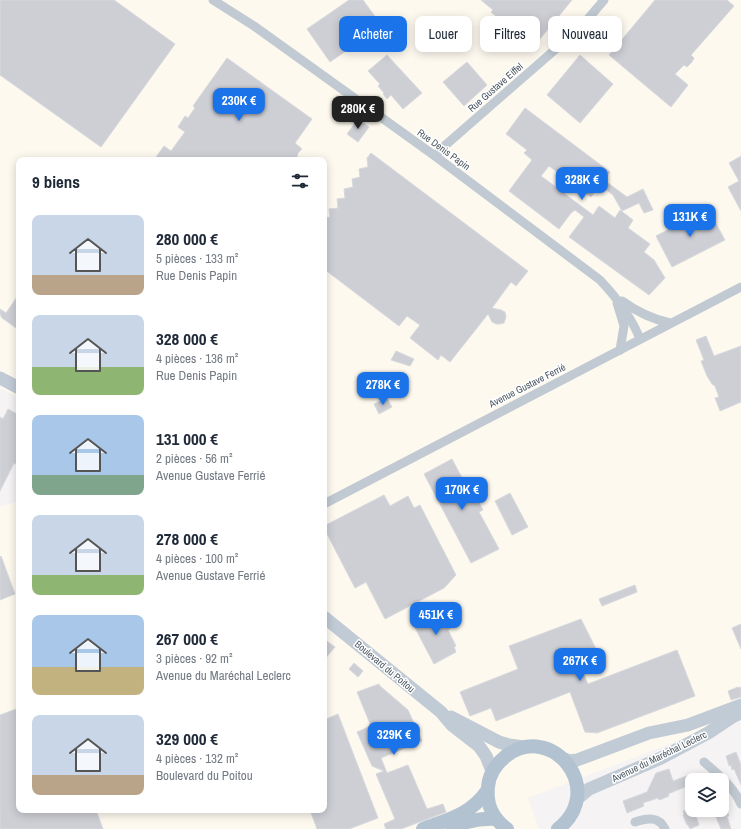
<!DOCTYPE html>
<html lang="fr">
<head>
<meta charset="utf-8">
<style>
  body { margin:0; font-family:"Archivo Narrow",sans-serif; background:#f2f2f3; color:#1f2937; height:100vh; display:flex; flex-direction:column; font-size:15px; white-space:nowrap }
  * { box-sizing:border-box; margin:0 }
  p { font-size:13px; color:#747a83 }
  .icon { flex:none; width:22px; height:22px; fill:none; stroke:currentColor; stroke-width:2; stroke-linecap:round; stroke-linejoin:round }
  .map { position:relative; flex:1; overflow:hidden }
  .panel { position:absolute; left:16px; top:157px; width:311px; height:656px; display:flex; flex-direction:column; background:#fff; border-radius:8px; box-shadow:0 2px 10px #0003 }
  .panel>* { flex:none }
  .banner { position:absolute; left:339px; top:16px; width:342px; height:36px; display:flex; gap:8px }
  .buttons { position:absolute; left:685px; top:773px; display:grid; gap:8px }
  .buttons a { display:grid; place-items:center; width:44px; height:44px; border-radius:8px; background:#fff; box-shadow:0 2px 10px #0003; font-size:20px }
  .price { position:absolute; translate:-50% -34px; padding:0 9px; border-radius:8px; background:#1a73e8; color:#fff; font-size:13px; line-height:26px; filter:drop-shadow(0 1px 2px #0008) }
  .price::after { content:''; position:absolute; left:50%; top:24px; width:12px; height:9px; margin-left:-6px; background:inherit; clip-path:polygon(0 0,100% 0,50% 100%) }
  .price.on { background:#222; color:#fff }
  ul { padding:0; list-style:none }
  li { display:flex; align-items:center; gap:12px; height:100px; padding:0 16px }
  li span { display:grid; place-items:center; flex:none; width:112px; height:80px; border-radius:8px; color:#555 }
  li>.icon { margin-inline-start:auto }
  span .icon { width:48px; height:48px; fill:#fffc; stroke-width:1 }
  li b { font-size:17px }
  h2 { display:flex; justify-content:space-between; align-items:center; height:48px; padding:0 16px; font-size:17px }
  .pill { padding:0 14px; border-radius:8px; background:#fff; box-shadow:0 2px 10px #0003; font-size:14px; line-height:36px }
  .pill.on { background:#1a73e8; color:#fff }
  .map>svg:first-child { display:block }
  .commercial { fill:#fdf9ef }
  .building { fill:#cdcfd5; stroke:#d7d9de }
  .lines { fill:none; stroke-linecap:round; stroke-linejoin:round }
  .street { stroke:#c1cad2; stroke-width:9 }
  .secondary { stroke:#c1cbd6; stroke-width:13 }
  .primary { stroke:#b3c2d1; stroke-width:14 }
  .labels { text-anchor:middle; stroke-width:3; stroke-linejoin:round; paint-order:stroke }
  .street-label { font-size:10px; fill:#4a5661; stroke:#fff }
</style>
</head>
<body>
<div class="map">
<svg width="741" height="829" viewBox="0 0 741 829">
  <rect width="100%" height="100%" fill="#f5f3f3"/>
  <polygon class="commercial" points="0,0 741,0 741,717 528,798 539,829 0,829 0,507 19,501 19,810 324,810 324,160 19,160 19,398 0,388"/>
  <g class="building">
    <polygon points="0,0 114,0 175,44 101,147 0,75"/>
    <polygon points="349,0 363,0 382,26 330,62 307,29"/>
    <polygon points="481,0 572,0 535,45 501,16 499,19 491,12 493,10"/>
    <polygon points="655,0 727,0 734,6 691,55 694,58 692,62 687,67 684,65 675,74 688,85 671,107 609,55"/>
    <polygon points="387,55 422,93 403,109 391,95 387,99 383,94 384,93 378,86 380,84 368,71"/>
    <polygon points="580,55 613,84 580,123 547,95"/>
    <polygon points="227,58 312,119 295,143 302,149 298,153 297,157 292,160 154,160 164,146 171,151 185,132 178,127 185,116 188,118 195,108 193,106"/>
    <polygon points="467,62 487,85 464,106 443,82"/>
    <polygon points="525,108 610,172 604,180 627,197 643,189 653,210 644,213 639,203 622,211 613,195 600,185 591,197 549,166 541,176 593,215 599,206 615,218 620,210 633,220 628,228 650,244 644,252 654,260 665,278 649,295 569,237 584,217 575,210 571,213 559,229 509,191 532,160 524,153 527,150 506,134"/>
    <polygon points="358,119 369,127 358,142 347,134"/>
    <polygon points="371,153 528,271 516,286 511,282 492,308 501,310 505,312 506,317 504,323 500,324 496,324 492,322 488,314 450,362 441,355 438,360 410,338 420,325 407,316 399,326 324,269 324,218 330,217 329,209 338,208 337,199 345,198 344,189 353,187 352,179 360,177 359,169 368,167 367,158"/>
    <polygon points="741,156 741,211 728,187 739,181 729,163"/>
    <polygon points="708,209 725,240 672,267 656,236"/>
    <polygon points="19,294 19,330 2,318 0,314 0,309 6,313"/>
    <polygon points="706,336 714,356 741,346 741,402 720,411 715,398 719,397 715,386 712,384 707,376 701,361 704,360 696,340"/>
    <polygon points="396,351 414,359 410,366 391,360"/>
    <polygon points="387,398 392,407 379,414 374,404"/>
    <polygon points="8,409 19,415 19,459 17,465 14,463 0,491 0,417 3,419"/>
    <polygon points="452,459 470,493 473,491 483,510 479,512 499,549 471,563 424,474"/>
    <polygon points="510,493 528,527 512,535 495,501"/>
    <polygon points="384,495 390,506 408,496 414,508 420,505 456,575 444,588 385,619 366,582 355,588 324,528 324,526"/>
    <polygon points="1,556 15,594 0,600 0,557"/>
    <polygon points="635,585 637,592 602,606 599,599"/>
    <polygon points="435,610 439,617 444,615 451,628 448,630 456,646 454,647 456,652 434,664 412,622"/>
    <polygon points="581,619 603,663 582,671 588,684 677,650 695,696 597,733 585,732 570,692 496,721 491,708 470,716 460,692 518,669 509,646"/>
    <polygon points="741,624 741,649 732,628"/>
    <polygon points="324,639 335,647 324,660"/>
    <polygon points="354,663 363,671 358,677 349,669"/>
    <polygon points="379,684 380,686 408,710 422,741 381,758 387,773 408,765 427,809 443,804 446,812 401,829 386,829 384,824 395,819 376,774 384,771 372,766 357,732 371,726 357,692"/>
    <polygon points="738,687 738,688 741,687 741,697 731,700 728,691"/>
    <polygon points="19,708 19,810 96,810 103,829 0,829 0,715"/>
    <polygon points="338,714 378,818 349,829 317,829 310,810 324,810 324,720"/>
    <polygon points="736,752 741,765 741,785 734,769 732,770 731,765 729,766 726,756"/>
    <polygon points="669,769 673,781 689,775 692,784 668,794 669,796 662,799 659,800 658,798 643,803 644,806 627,813 623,801 647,792 656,773"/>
    <polygon points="692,807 692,810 694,810 699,825 690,829 688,825 687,825 683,815 684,814 683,811"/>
    <polygon points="713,810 727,810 729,816 727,816 731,829 721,829"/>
  </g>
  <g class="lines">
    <g class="street">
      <path d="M213,0l41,26 181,130 165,124c17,18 31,36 40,59"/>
      <polyline points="435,156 441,149 581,27 604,0"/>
      <path d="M622,301c15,11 30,18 48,22"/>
      <polyline points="617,303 624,326 620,350"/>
      <polyline points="324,504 741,287"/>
      <path d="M704,762c14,12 30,25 37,42"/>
      <path d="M635,822c12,-4 24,-6 30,7"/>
    </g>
    <g class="secondary">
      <polyline points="0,378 19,388"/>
      <polyline points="324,617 441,712 452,725 479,746 486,756 492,771"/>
      <polyline points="451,717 499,742 509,745 524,747"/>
      <polyline points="562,758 570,761 577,760 649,733 688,725 741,705"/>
      <polyline points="577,799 589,789 661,758 708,733 732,717 741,713"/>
    </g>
    <g class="primary">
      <path d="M452,827c15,-6 28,-9 44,-8"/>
      <path d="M423,829c26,-10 47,-14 64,-38"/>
      <path d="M507,829c-14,-10 -21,-25 -19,-42 1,-13 8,-23 18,-31 45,-35 102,33 52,73"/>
    </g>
  </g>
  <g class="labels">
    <g class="street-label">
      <text transform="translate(495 87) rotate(-41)" y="4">Rue Gustave Eiffel</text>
      <text transform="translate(444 149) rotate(36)" y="4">Rue Denis Papin</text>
      <text transform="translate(527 385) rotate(-27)" y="4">Avenue Gustave Ferrié</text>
      <text transform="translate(385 666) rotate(40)" y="4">Boulevard du Poitou</text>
      <text transform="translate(659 756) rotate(-26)" y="4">Avenue du Maréchal Leclerc</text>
    </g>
  </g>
</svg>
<div class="buttons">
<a><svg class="icon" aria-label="layers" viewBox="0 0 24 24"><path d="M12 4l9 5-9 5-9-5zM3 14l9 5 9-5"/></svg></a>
</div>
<b class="price" style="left:239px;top:122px">230K €</b>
<b class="price on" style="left:358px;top:130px">280K €</b>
<b class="price" style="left:582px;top:201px">328K €</b>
<b class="price" style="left:690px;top:238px">131K €</b>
<b class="price" style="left:383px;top:406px">278K €</b>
<b class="price" style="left:462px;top:511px">170K €</b>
<b class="price" style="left:436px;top:636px">451K €</b>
<b class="price" style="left:580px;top:682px">267K €</b>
<b class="price" style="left:394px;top:756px">329K €</b>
<div class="banner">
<a class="pill on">Acheter</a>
<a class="pill">Louer</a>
<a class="pill">Filtres</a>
<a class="pill">Nouveau</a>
</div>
<section class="panel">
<h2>9 biens<svg class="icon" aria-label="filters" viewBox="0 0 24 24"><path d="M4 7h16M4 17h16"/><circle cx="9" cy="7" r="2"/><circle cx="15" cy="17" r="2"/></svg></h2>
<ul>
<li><span style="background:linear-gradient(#c9d6e8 75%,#b9a48a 0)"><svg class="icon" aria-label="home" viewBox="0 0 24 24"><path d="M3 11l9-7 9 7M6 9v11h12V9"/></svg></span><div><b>280 000 €</b><p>5 pièces · 133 m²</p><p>Rue Denis Papin</p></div></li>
<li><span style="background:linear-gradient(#c9d6e8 65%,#8fb573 0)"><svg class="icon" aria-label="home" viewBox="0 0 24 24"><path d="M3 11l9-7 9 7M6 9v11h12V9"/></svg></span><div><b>328 000 €</b><p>4 pièces · 136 m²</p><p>Rue Denis Papin</p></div></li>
<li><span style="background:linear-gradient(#a9c7e8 75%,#7fa58c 0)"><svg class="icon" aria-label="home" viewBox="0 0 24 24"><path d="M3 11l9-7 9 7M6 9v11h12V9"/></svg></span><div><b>131 000 €</b><p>2 pièces · 56 m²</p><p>Avenue Gustave Ferrié</p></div></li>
<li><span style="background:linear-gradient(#c9d6e8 75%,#8fb573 0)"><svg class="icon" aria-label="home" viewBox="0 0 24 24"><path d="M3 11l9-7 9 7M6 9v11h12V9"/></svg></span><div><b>278 000 €</b><p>4 pièces · 100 m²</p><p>Avenue Gustave Ferrié</p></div></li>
<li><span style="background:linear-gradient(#a9c7e8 65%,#c2b280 0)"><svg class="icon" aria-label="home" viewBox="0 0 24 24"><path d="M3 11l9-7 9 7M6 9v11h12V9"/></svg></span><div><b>267 000 €</b><p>3 pièces · 92 m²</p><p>Avenue du Maréchal Leclerc</p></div></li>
<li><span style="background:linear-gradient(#c9d6e8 75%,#b9a48a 0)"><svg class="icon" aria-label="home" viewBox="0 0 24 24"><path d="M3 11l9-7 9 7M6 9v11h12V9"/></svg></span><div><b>329 000 €</b><p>4 pièces · 132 m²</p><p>Boulevard du Poitou</p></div></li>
</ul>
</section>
</div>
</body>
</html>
